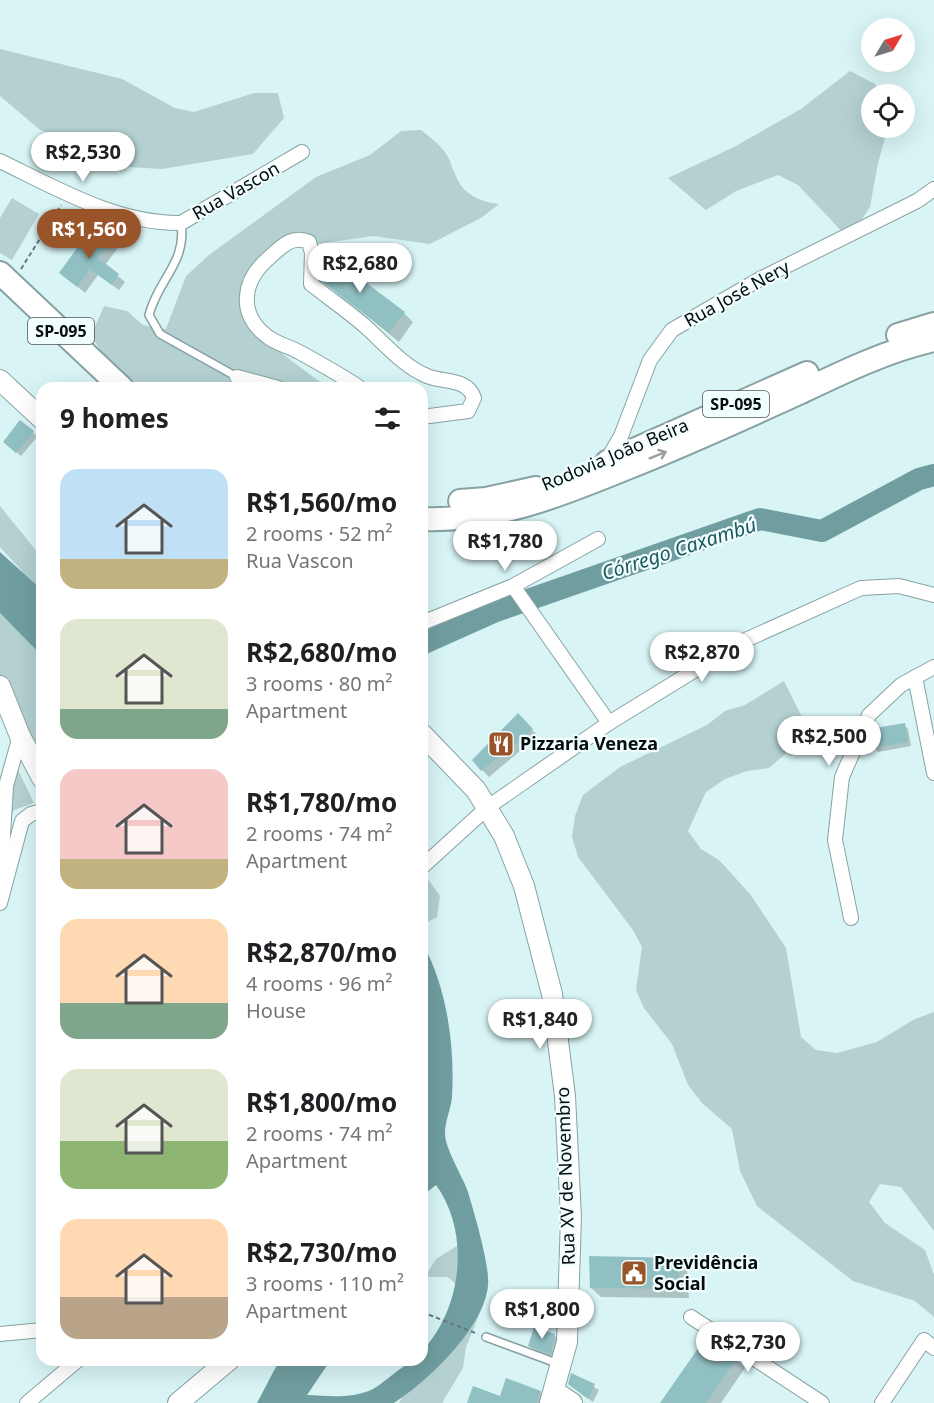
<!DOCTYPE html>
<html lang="en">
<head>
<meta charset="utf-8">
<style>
  body { margin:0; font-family:"Noto Sans",sans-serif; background:#f6f6f6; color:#202124; height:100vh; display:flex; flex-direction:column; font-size:22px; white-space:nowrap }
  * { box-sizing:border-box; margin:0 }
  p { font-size:20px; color:#757577 }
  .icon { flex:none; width:33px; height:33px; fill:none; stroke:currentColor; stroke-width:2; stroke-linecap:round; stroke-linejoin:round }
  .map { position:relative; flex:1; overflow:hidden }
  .side { position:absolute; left:36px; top:382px; width:392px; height:984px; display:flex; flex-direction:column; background:#fff; border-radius:18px; box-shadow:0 6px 24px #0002 }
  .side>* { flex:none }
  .needle { width:39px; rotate:52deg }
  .tools { position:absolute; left:861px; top:18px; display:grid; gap:12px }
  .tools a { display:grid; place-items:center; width:54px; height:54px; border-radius:50%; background:#fff; box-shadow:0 6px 24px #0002; font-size:30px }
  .price { position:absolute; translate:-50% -51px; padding:0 14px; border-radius:21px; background:#fff; color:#222; font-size:20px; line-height:39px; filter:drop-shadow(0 2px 3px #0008) }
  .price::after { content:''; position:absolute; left:50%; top:36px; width:18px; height:14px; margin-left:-9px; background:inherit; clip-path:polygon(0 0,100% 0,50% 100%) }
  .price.active { background:#995429; color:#fff }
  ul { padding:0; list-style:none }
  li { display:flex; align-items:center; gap:18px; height:150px; padding:0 24px }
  li span { display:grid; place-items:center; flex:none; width:168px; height:120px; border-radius:18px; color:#555 }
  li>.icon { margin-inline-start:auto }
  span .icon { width:72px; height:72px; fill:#fffc; stroke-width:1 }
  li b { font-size:26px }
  h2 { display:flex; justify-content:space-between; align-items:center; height:72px; padding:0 24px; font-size:26px }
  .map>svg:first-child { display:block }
  .green { fill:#b4d0d1 }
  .water { fill:#709ea0 }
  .shadow { fill:#0003 }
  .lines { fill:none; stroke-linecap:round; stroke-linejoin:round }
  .river { stroke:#709ea0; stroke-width:22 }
  .building { fill:#91c0c3 }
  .lane-casing { stroke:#88a2a3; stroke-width:10 }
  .street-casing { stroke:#88a2a3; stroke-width:16 }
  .secondary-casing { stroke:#88a2a3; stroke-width:22 }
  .primary-casing { stroke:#88a2a3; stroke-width:26 }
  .path { stroke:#67797a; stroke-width:2; stroke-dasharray:4.5 3; stroke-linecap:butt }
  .lane { stroke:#fff; stroke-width:7 }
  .street { stroke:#fff; stroke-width:14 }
  .secondary { stroke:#fff; stroke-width:20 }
  .primary { stroke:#fff; stroke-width:22 }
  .oneway { stroke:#9b9f9f }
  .labels { text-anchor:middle; stroke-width:4.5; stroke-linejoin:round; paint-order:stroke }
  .shield { fill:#f2fdfe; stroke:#4c5657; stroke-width:1.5 }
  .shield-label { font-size:16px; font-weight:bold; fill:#050e0f }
  .street-label { font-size:18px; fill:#050e0f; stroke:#f2fdfe }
  .poi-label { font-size:18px; font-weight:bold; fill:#050e0f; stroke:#f2fdfe; text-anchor:start }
  .water-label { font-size:20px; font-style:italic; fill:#195a5e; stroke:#f2fdfe }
</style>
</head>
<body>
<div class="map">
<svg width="934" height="1403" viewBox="0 0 934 1403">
  <rect width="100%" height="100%" fill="#d8f4f5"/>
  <g class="green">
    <polygon points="0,49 122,79 175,108 194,112 254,93 278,93 284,118 253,154 162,169 112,166 39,129 0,96"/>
    <polygon points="850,71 875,84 880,94 872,94 872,128 888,128 878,163 870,207 849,239 798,185 778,175 736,191 706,210 668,178 734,147 801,109"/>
    <path d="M421,130c10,8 20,15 27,27 3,5 4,12 7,17 7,20 25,28 44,30l-18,14 -51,26 -57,-8 -78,11 -36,28 -19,21 9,25 35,34 44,33h-191l-22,-16 -24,-36 13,-30 23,5 16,14 23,4 20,-53 23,-21 107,-78 54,-22 31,-24z"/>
    <polygon points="12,198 39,214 12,260 0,253 0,218"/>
    <polygon points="0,506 42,558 42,593 0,547"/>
    <polygon points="0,613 42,656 42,770 0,679"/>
    <polygon points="784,681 801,715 804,738 769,768 747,771 725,779 706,792 688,831 701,849 719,860 750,894 786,948 801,1037 816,1050 837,1053 877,1042 913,1020 934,1012 934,1231 901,1187 880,1184 869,1202 885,1223 925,1250 934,1275 934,1317 915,1301 853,1281 757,1206 740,1171 732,1129 702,1103 688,1085 672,1044 644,1008 636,990 642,947 633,930 578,857 572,837 575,816 583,795 620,767 707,725 725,711 745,705"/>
    <polygon points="16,766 34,803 14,810 8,823 11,770"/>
    <polygon points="422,871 440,896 437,917 422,925"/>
    <polygon points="473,1236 483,1305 466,1347 463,1368 442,1403 399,1403 463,1291 448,1277 425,1277 436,1259"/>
  </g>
  <g class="water">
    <polygon points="0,552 42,590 42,656 0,613"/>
    <path d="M422,942c25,45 33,104 30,155 -1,12 -7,24 -7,36 -1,14 18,44 23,59 6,20 22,74 20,93 -3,42 -60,96 -94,118h-137l22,-42h51l-23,34c21,1 46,4 66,-6 15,-8 32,-29 49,-29v-9c40,-42 49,-118 14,-166l-14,11z"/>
  </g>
  <g class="shadow">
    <polygon points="111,241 118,248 105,265 125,282 119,290 98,275 85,293 61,273"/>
    <polygon points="322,279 404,313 413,322 399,342"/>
    <polygon points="33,432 37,437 21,456 9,446"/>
    <polygon points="518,715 538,736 489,777 482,770"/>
    <polygon points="904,725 908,729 911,746 878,752 874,748 876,730"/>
    <polygon points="678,1260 687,1269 689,1298 601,1297 591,1288"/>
    <polygon points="554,1335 559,1339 555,1358 534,1350 529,1346"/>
    <polygon points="736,1359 745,1368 721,1403 662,1403"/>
    <polygon points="572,1375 599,1390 593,1402 569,1384"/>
    <polygon points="540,1392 547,1399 545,1403 469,1403"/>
  </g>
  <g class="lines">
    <polyline class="river" points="422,644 496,611 760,519 822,531 919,479 934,475"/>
  </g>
  <g class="building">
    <polygon points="93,226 112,240 98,258 119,274 112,285 90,269 77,287 59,273"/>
    <polygon points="324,251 405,312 389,333 320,280 326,268 321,264"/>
    <polygon points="20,420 34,431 16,453 3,442"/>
    <polygon points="518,713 533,729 481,771 472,760"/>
    <polygon points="905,723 908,742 872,748 875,728"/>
    <polygon points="589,1256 678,1258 680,1289 590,1288"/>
    <polygon points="534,1327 555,1334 551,1354 528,1346"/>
    <polygon points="706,1337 737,1358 706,1403 660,1403"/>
    <polygon points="571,1373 595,1384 588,1399 568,1384"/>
    <polygon points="506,1378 541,1391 537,1403 467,1403 473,1386 500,1396"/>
  </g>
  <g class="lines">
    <defs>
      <g id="lane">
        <path d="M181,223c6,40 -23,56 -32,92l11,19 77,43"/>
        <polyline points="486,1337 559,1364"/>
      </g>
      <g id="street">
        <path d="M0,161c56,27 117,63 181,62l121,-71"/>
        <polyline points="237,377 278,388"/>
        <path d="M360,388c-19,-13 -39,-24 -59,-35 -10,-6 -24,-9 -33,-16 -31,-23 -26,-57 2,-80 12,-11 22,-22 39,-15l3,11 -1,31c19,15 38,28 55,43 19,17 37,39 61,49 18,7 40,2 47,22l-6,13 -46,6"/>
        <polyline points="607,460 621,436 650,360 672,330 760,279 917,201 934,189"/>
        <polyline points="513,586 609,723"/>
        <polyline points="422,623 513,586 598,539"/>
        <polyline points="915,677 934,773"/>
        <polyline points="422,867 488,807 609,723 739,643 861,588 899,586 934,595"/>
        <polyline points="0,884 6,786 20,736"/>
        <polyline points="0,903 22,821 31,814 42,811"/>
        <polyline points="851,918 835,840 842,777 869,715 901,685 934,667"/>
        <polyline points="691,1317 822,1403"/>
        <polyline points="0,1334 42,1330"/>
        <polyline points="27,1403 78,1360"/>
        <polyline points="882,1403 924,1340 934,1348"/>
      </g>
      <g id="secondary">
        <polyline points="0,380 42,419"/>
        <polyline points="0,686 20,736 42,778"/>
        <polyline points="422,734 476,790 504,836 524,886 552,994 565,1096 571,1217 567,1342 550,1403"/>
        <polyline points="554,1391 572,1403"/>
        <polyline points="178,1403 229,1360"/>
      </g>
      <g id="primary">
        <polyline points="0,273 122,388"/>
        <polyline points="898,335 934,324"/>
        <polyline points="607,462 807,373"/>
        <polyline points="460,501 486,499 536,488"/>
        <path d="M422,519c73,3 139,-24 205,-51 58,-23 115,-49 172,-75 44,-21 87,-42 135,-53"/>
      </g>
    </defs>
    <use href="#lane" class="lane-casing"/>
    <use href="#street" class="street-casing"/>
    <use href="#secondary" class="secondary-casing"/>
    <use href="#primary" class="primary-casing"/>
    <g class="path">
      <polyline points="21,269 61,205"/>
      <polyline points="422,1312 478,1334"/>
    </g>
    <use href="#lane" class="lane"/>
    <use href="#street" class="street"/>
    <use href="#secondary" class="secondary"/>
    <use href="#primary" class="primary"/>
  </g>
  <defs><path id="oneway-shaft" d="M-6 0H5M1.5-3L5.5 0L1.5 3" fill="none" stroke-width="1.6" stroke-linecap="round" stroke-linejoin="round" transform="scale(1.5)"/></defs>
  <use class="oneway" href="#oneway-shaft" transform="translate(658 455) rotate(-22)"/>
  <defs>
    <symbol id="restaurant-square" viewBox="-11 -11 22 22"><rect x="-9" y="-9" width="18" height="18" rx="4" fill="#995429" stroke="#f2fdfe"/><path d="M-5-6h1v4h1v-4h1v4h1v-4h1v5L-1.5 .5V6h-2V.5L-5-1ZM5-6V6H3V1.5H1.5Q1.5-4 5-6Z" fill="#fff"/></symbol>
    <symbol id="civic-square" viewBox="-11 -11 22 22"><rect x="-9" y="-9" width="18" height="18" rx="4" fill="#995429" stroke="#f2fdfe"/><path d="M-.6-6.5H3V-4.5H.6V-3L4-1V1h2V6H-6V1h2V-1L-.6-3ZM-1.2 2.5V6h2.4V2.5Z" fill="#fff"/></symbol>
  </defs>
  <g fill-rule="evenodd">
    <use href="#restaurant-square" x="486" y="729" width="30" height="30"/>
    <use href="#civic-square" x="619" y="1258" width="30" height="30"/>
  </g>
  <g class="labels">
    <g class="shield">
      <rect x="28" y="318" width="66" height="26" rx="4.5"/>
      <rect x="703" y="391" width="66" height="26" rx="4.5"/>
    </g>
    <g class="shield-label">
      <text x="61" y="337">SP-095</text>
      <text x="736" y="410">SP-095</text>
    </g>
    <g class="street-label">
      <text transform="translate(236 191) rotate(-30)" y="6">Rua Vascon</text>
      <text transform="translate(737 294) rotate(-29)" y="6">Rua José Nery</text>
      <text transform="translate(615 455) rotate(-23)" y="6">Rodovia João Beira</text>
      <text transform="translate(566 1176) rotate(-92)" y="6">Rua XV de Novembro</text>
    </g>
    <g class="poi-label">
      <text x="520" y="750">Pizzaria Veneza</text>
      <text x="654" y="1269">Previdência<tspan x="654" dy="21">Social</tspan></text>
    </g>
    <g class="water-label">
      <text transform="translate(679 549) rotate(-18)" y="7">Córrego Caxambú</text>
    </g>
  </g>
</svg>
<div class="tools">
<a><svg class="needle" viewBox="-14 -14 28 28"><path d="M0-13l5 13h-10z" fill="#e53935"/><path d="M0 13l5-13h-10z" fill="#757577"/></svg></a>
<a><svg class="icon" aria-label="locate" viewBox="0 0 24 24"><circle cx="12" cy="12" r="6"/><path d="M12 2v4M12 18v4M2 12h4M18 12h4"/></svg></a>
</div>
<b class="price" style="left:83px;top:183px">R$2,530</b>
<b class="price active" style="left:89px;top:260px">R$1,560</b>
<b class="price" style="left:360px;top:294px">R$2,680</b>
<b class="price" style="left:505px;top:572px">R$1,780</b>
<b class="price" style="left:702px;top:683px">R$2,870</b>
<b class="price" style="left:829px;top:767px">R$2,500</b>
<b class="price" style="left:540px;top:1050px">R$1,840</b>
<b class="price" style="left:542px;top:1340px">R$1,800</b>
<b class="price" style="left:748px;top:1373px">R$2,730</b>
<section class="side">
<h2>9 homes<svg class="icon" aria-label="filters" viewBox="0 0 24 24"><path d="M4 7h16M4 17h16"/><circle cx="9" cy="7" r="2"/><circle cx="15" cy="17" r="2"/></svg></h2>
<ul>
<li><span style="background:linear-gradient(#bfe0f5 75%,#c2b280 0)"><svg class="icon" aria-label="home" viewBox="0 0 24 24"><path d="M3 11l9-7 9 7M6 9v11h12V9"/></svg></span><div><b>R$1,560/mo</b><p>2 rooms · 52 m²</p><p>Rua Vascon</p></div></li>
<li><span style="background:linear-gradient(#dfe7d0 75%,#7fa58c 0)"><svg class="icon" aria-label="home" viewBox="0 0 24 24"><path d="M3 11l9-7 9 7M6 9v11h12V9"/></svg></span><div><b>R$2,680/mo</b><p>3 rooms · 80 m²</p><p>Apartment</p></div></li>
<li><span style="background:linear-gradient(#f6c9c9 75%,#c2b280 0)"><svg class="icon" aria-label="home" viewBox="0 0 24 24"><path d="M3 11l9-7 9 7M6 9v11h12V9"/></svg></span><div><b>R$1,780/mo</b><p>2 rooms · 74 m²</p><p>Apartment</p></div></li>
<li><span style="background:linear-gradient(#ffd9b3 70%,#7fa58c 0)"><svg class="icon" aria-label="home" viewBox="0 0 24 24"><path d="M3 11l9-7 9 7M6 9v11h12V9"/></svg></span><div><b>R$2,870/mo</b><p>4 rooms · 96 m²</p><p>House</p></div></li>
<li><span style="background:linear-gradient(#dfe7d0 60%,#8fb573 0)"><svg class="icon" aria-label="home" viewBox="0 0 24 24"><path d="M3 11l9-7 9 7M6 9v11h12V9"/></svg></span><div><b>R$1,800/mo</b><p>2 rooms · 74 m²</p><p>Apartment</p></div></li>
<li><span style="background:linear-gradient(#ffd9b3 65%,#b9a48a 0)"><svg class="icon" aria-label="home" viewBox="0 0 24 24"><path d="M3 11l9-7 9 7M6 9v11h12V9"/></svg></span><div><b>R$2,730/mo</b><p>3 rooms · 110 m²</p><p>Apartment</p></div></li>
</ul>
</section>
</div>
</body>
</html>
